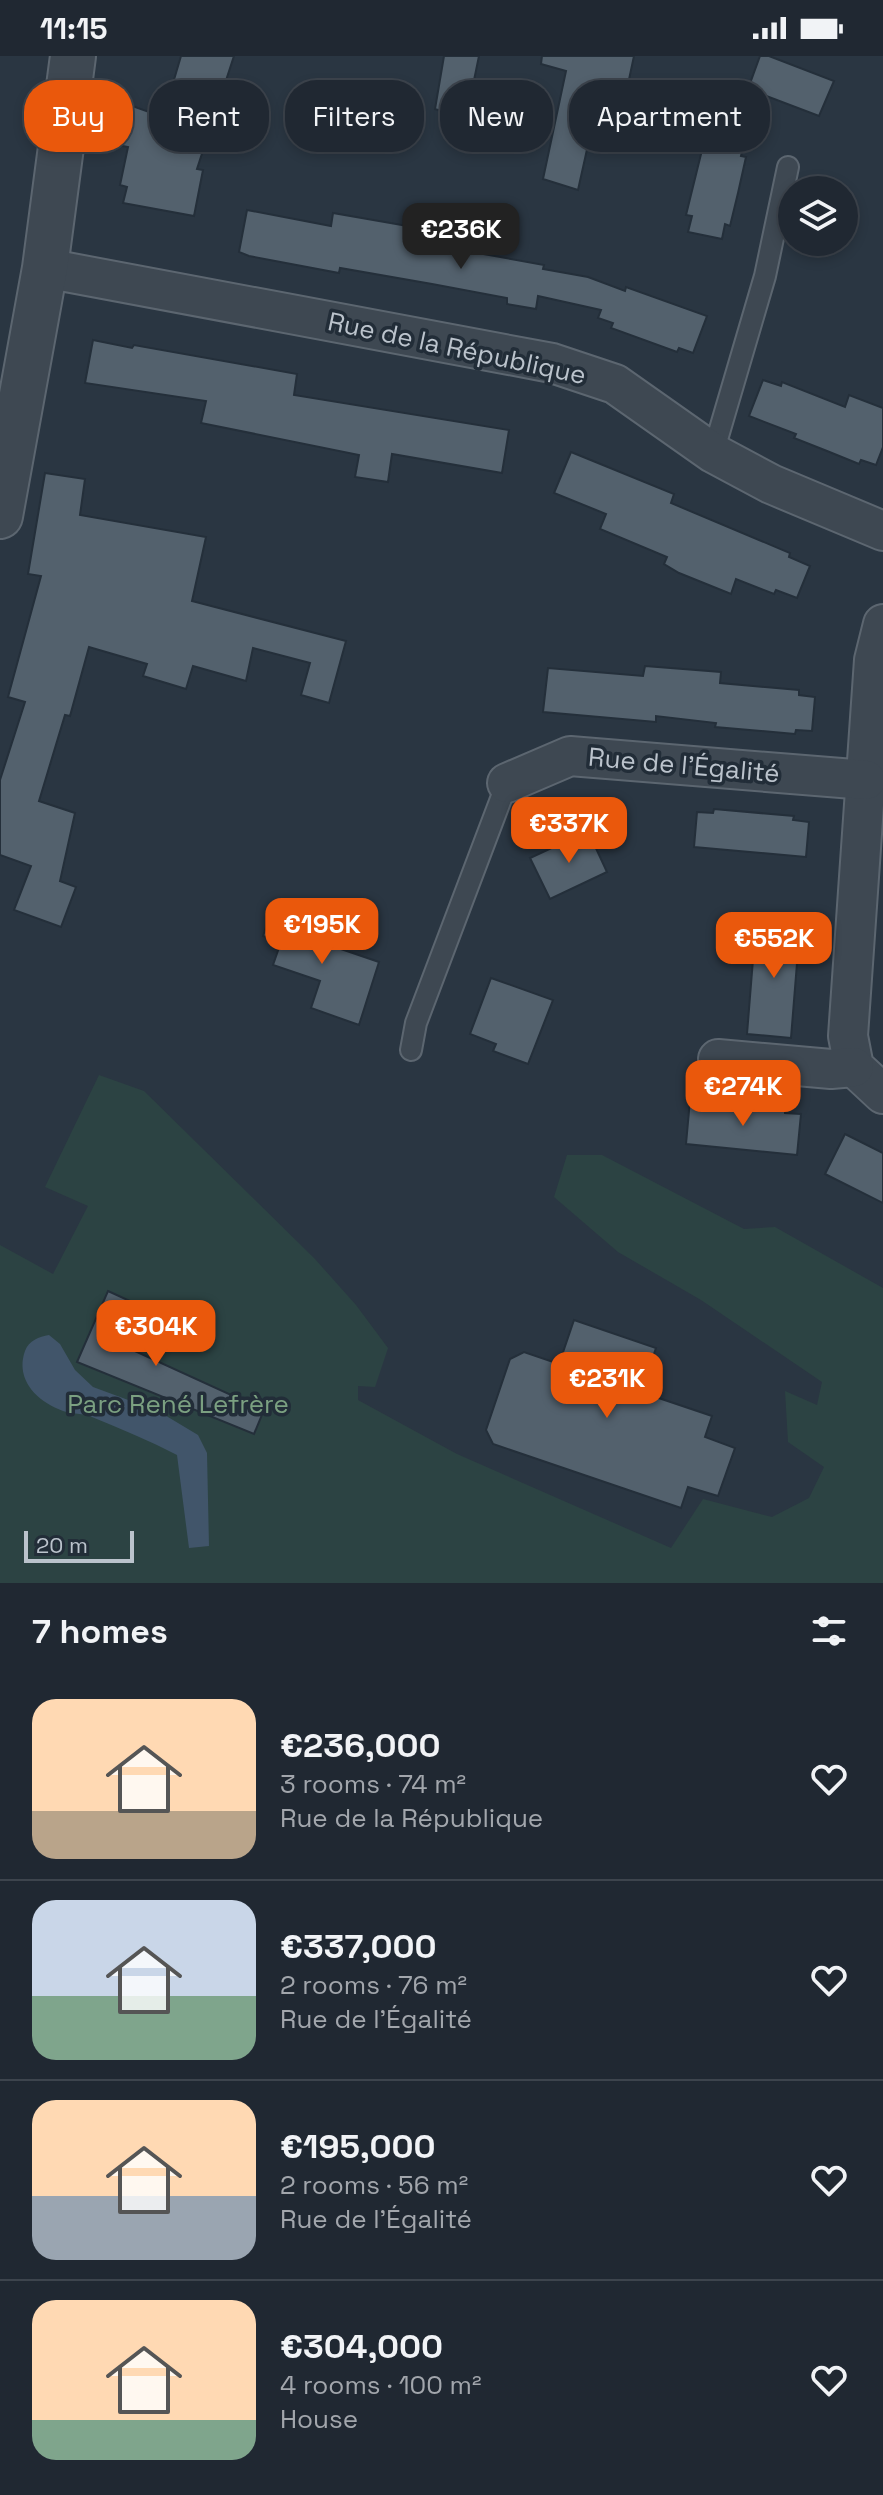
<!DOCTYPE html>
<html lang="en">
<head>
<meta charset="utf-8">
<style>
  body { margin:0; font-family:"Space Grotesk",sans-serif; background:#2d343e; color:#f1f3f6; height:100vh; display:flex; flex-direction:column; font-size:30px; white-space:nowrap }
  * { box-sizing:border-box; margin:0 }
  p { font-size:26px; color:#a2a6ac }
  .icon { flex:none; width:44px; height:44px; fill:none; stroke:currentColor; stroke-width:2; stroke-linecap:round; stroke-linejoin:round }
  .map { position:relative; height:1527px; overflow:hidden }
  .sheet { display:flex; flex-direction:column; background:#202832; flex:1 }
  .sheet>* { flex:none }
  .hud { position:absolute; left:24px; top:24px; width:836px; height:72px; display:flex; gap:16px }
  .fabs { position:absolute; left:778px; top:120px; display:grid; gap:16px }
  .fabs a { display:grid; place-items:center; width:80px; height:80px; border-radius:50%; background:#202832; box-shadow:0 4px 12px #0003,0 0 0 2px #3d444d; font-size:40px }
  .scale { position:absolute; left:24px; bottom:20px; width:110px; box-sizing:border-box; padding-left:8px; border:4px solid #bbc3cc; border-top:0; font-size:22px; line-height:28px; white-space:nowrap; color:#bbc3cc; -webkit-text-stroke:6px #222d38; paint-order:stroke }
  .price { position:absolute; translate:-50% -68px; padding:0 18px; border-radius:16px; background:#ea580c; color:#fff; font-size:26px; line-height:52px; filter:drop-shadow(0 2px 4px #0008) }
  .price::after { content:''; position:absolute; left:50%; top:48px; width:24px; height:18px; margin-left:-12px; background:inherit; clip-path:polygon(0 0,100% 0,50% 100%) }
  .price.selected { background:#222; color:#fff }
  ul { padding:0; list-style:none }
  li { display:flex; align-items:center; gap:24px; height:200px; padding:0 32px }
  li+li { border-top:2px solid #3d444d }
  li span { display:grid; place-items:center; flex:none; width:224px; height:160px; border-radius:24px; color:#555 }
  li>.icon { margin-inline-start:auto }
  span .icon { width:96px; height:96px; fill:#fffc; stroke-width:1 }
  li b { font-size:34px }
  h2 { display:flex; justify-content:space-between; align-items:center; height:96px; padding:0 32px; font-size:34px }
  .chip { padding:0 28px; border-radius:32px; background:#202832; box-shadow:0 4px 12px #0003,0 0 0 2px #3d444d; font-size:28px; line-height:72px }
  .chip.selected { background:#ea580c; color:#fff }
  .status { display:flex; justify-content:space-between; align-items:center; height:56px; padding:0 40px; background:#202832; direction:ltr }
  .status svg { height:22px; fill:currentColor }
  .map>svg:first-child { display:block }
  .green { fill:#2c4343 }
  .water { fill:#41556a }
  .building { fill:#53616d; stroke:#242f3a; stroke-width:2 }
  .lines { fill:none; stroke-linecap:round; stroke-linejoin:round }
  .service-casing { stroke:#5c6670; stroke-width:24 }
  .minor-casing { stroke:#5c6670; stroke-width:42 }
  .tertiary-casing { stroke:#5c6670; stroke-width:48 }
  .service { stroke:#3e4852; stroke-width:20 }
  .minor { stroke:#3e4852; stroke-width:38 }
  .tertiary { stroke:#3e4852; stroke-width:44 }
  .labels { text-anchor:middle; stroke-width:7; stroke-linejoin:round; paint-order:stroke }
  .street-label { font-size:26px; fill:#bbc3cc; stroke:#222d38 }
  .park-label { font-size:26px; fill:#7ba081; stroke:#222d38 }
</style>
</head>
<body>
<div class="status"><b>11:15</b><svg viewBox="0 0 49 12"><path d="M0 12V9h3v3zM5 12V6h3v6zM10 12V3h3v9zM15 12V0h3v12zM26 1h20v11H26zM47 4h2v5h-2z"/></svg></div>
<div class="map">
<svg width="883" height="1527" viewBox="0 0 883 1527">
  <rect width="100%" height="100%" fill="#2a3642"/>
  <polygon class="green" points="99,1019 144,1035 315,1203 356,1249 388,1292 375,1331 358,1330 358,1344 457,1398 671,1492 703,1443 772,1461 809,1442 824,1411 788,1386 785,1335 817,1349 822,1326 701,1244 618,1196 554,1141 567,1099 602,1099 744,1173 775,1171 883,1232 883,1527 0,1527 0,1189 53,1218 88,1150 45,1131"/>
  <path class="water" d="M49,1279l11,9 15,26 18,17 65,24 40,24 9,18 2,93 -20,2 -12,-93c-27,-14 -56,-26 -85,-38 -9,-4 -20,-3 -29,-6 -27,-10 -48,-32 -38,-60 4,-11 14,-14 24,-16z"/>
  <g class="building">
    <polygon points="181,0 234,0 197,113 203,114 194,160 123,147 127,131 120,129 128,91 102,86 110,42 163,61"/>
    <polygon points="444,0 479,0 466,63 435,53"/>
    <polygon points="542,0 634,0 627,33 602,26 578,134 543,123 566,15 541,8"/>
    <polygon points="760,0 769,0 834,25 819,60 748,33"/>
    <polygon points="711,77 745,84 741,100 746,101 738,137 730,170 725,168 722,183 688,176 692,160 686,159 703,90 708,92"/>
    <polygon points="247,154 331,170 333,157 442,176 439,190 544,209 543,213 588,221 625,235 626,231 707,260 693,297 679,292 677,296 611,272 613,267 598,262 601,254 538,240 536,253 507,248 507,242 432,228 340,212 339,217 249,200 239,196"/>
    <polygon points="93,284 132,292 134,289 297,318 294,339 509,374 502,417 392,398 388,426 355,421 359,399 201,367 206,345 85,327"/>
    <polygon points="763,324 781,330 782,326 845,351 849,339 883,352 883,391 876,409 861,404 859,408 827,395 794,382 796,378 749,360"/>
    <polygon points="571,396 674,438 671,447 790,497 789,501 810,510 797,542 776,534 774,538 736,523 731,538 679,517 664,508 667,501 600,473 606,458 554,437"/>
    <polygon points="45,417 85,423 80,459 206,481 192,545 346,585 329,647 301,639 310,607 253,592 246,625 193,610 186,633 143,620 147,608 89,591 70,660 65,659 39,745 75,757 60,825 76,831 61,871 14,854 31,810 0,799 0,724 25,646 8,641 41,520 28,518"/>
    <polygon points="645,610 721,616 720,627 799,634 799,639 815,641 812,675 796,674 795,678 715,671 716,667 656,660 656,666 543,656 548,612 643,620"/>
    <polygon points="714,753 794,760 793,764 809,766 806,801 694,791 697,756 713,757"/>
    <polygon points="588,775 607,816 550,843 530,802"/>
    <polygon points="274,847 310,858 303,880 379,906 359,969 311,952 320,925 273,909 281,886 263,880"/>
    <polygon points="756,866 800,870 791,982 747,978"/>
    <polygon points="491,922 553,944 528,1008 493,995 496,988 470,978"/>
    <polygon points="690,1044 785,1053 785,1057 801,1058 797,1099 686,1088"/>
    <polygon points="845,1078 883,1097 883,1147 825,1118"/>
    <polygon points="108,1235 143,1251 126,1291 264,1354 254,1378 77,1306"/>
    <polygon points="574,1264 656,1292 641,1336 712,1360 705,1381 735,1392 718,1440 688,1431 681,1452 493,1388 486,1374 510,1303 524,1296 559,1308"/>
  </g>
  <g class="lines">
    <defs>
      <g id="service">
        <polyline points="713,397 765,220 788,111"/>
        <polyline points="411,994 416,967 507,727"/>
      </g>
      <g id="minor">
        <polyline points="45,212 552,307 615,328 713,397 771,428 883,475"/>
        <polyline points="883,568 874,604 848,980 854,1011 883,1038"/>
        <polyline points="507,727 570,700 866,724"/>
        <polyline points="718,1003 831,1013 854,1011"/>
      </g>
      <polyline id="tertiary" points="0,460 45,212 73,0"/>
    </defs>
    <use href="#service" class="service-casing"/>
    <use href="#minor" class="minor-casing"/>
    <use href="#tertiary" class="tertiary-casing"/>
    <use href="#service" class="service"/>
    <use href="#minor" class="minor"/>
    <use href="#tertiary" class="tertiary"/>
  </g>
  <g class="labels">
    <g class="street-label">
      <text transform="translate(457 292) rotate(12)" y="9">Rue de la République</text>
      <text transform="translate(684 709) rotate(5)" y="9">Rue de l'Égalité</text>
    </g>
    <g class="park-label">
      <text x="178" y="1357">Parc René Lefrère</text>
    </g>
  </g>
</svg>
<div class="fabs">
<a><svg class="icon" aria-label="layers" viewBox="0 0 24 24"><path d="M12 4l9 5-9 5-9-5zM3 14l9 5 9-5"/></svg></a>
</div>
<div class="scale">20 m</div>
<b class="price selected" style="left:461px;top:215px">€236K</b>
<b class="price" style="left:569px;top:809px">€337K</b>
<b class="price" style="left:322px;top:910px">€195K</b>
<b class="price" style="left:774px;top:924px">€552K</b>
<b class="price" style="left:743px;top:1072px">€274K</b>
<b class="price" style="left:156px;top:1312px">€304K</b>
<b class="price" style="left:607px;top:1364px">€231K</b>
<div class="hud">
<a class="chip selected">Buy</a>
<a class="chip">Rent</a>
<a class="chip">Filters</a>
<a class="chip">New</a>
<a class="chip">Apartment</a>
</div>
</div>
<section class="sheet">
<h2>7 homes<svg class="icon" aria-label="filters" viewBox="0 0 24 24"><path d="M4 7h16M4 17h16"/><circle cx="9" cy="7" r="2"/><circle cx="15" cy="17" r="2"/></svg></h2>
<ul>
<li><span style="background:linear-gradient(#ffd9b3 70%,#b9a48a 0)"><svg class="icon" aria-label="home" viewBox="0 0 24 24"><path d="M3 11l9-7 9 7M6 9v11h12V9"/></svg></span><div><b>€236,000</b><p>3 rooms · 74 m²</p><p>Rue de la République</p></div><svg class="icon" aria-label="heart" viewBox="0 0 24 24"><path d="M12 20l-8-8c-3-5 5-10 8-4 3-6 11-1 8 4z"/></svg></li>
<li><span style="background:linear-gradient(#c9d6e8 60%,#7fa58c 0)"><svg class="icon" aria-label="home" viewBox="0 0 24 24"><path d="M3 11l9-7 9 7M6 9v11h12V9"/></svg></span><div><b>€337,000</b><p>2 rooms · 76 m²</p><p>Rue de l'Égalité</p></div><svg class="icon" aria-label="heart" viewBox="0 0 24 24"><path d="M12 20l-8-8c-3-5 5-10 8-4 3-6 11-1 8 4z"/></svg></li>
<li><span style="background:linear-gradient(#ffd9b3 60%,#9aa5b1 0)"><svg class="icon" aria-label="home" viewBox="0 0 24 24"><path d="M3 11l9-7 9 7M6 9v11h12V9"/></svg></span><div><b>€195,000</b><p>2 rooms · 56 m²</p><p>Rue de l'Égalité</p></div><svg class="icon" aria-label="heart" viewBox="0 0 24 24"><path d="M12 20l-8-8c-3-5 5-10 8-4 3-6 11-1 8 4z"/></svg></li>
<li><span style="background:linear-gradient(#ffd9b3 75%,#7fa58c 0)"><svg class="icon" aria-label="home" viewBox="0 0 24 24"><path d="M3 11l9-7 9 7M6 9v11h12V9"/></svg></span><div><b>€304,000</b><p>4 rooms · 100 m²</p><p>House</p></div><svg class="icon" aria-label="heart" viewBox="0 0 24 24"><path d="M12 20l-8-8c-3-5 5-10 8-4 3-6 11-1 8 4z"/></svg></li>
</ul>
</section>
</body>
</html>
